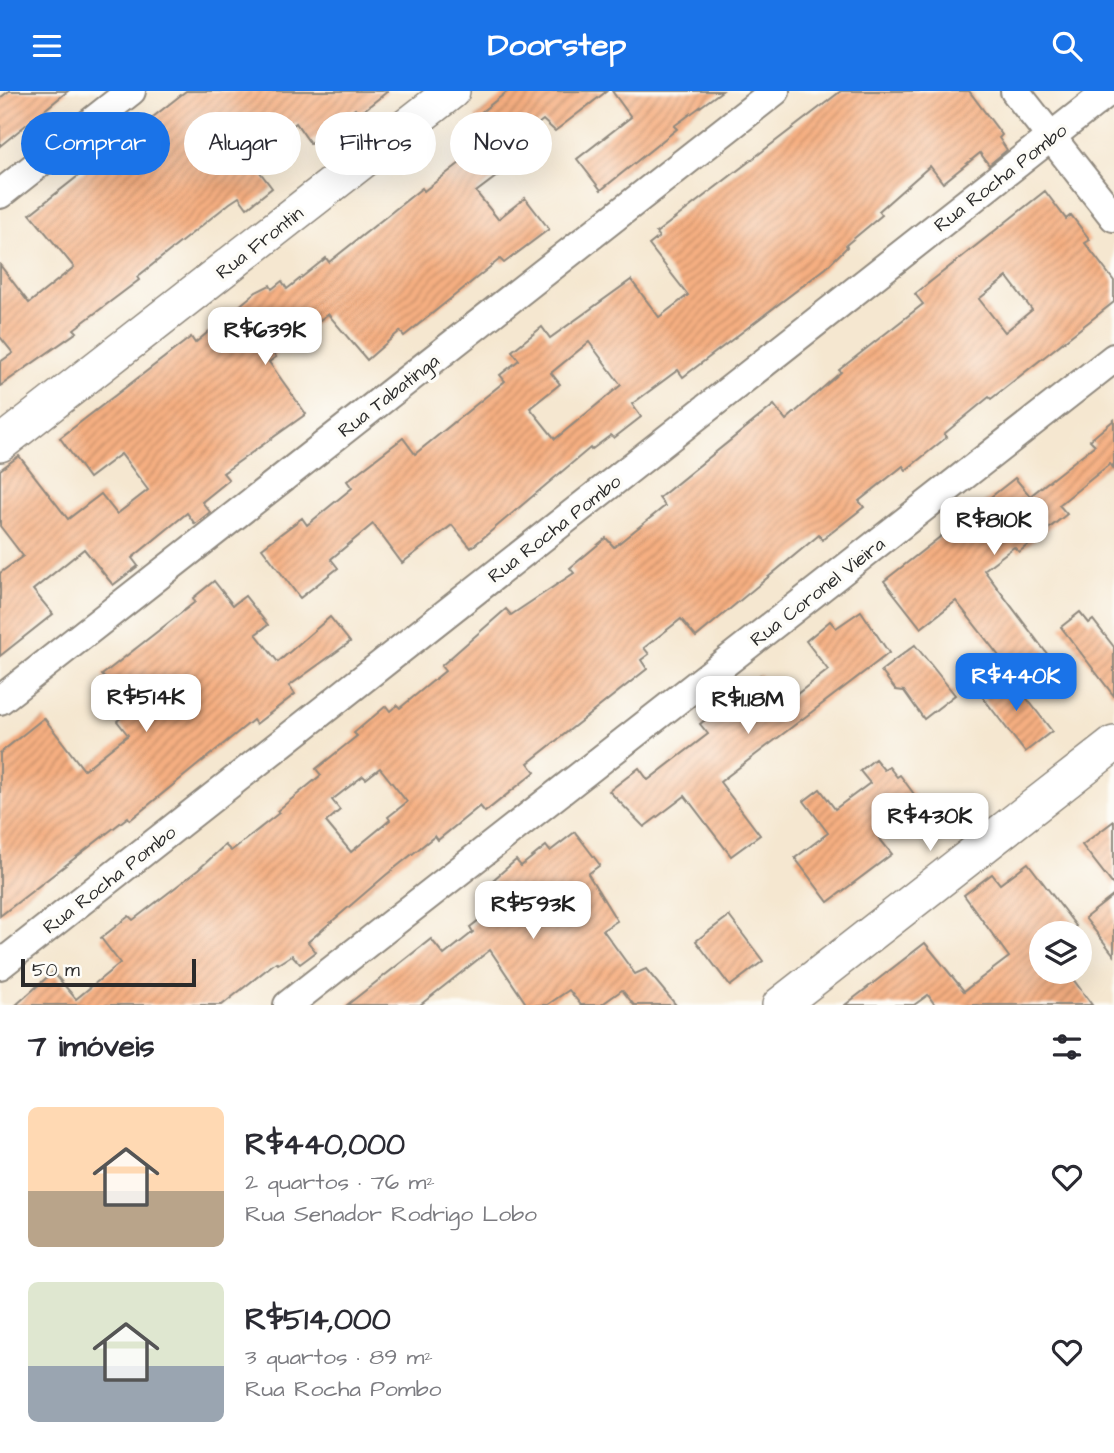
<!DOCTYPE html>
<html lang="pt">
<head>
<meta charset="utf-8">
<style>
  body { margin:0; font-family:"Architects Daughter",sans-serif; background:#f7f7f7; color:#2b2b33; height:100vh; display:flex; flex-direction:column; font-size:26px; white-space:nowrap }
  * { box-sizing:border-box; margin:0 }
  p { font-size:23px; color:#7c7c81 }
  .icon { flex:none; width:38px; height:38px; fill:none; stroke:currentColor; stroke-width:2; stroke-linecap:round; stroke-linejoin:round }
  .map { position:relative; height:914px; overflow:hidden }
  .sheet { display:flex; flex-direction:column; background:#fff; flex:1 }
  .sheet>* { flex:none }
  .hud { position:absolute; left:21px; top:21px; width:700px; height:63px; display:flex; gap:14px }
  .tools { position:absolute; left:1029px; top:830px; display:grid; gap:14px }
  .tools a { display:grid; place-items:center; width:63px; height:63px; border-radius:50%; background:#fff; box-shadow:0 7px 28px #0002; font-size:35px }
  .scale { position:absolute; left:21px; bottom:18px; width:175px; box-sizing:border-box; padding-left:7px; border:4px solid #2b2b2b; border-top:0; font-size:19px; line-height:24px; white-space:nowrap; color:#2b2b2b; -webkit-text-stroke:5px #fdfcf7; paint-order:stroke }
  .price { position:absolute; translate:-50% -60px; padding:0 16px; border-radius:14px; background:#fff; color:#222; font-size:23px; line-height:46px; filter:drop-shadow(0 2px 4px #0008) }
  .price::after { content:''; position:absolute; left:50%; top:42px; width:21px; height:16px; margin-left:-10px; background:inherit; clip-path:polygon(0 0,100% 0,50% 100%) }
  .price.on { background:#1a73e8; color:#fff }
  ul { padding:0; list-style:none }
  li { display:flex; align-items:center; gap:21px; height:175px; padding:0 28px }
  li span { display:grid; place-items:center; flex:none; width:196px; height:140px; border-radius:10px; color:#555 }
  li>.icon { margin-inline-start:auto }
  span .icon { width:84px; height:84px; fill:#fffc; stroke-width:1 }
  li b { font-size:30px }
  h2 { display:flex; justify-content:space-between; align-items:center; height:84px; padding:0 28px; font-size:30px }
  .tag { padding:0 24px; border-radius:32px; background:#fff; box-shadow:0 7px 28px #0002; font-size:24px; line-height:63px }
  .tag.on { background:#1a73e8; color:#fff }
  header { display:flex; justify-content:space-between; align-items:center; height:91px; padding:0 28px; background:#1a73e8; color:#fff; font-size:32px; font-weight:700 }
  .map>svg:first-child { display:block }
  .building { fill:url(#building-hatch); fill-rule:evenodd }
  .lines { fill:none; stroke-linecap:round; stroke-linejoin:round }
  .minor-casing { stroke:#90897e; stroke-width:32 }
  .tertiary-casing { stroke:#90897e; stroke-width:38 }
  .minor { stroke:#fff; stroke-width:28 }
  .tertiary { stroke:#fff; stroke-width:35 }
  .labels { text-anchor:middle; stroke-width:7; stroke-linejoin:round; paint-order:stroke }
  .street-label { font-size:19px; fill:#2b2b2b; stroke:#fdfcf7 }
</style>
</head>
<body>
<header><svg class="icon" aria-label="menu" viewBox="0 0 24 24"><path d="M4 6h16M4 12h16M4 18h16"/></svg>Doorstep<svg class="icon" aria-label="search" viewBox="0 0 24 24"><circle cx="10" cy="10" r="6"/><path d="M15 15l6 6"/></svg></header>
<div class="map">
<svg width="1114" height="914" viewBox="0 0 1114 914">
  <defs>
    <pattern id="building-hatch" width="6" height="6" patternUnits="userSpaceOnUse" patternTransform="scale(1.75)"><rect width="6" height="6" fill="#f6af81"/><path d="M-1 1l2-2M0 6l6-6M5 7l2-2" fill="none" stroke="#c78f6a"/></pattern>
  </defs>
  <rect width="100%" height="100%" fill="#fdfcf7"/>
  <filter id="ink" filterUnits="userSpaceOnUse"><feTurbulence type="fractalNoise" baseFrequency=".0143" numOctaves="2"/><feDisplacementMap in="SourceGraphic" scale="14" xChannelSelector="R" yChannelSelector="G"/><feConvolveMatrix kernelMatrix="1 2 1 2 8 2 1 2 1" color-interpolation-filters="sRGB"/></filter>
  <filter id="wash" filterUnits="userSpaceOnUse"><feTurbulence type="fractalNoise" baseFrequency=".00686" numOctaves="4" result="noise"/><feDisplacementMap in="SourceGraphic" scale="28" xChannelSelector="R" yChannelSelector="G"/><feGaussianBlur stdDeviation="1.57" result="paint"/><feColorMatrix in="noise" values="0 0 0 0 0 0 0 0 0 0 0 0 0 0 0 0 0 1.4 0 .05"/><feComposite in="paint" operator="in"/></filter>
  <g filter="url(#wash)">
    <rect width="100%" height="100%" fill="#f5e7d0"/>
    <g id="blocks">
      <g class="building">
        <polygon points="9,0 68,0 0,55 0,7"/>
        <polygon points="186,0 388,0 359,23 355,18 310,52 296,32 250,68 272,97 247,117 239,106 230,112 137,186 139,189 74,238 77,241 0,295 0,271 13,262 0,246 0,174 29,212 74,176 30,123"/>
        <polygon points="508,0 607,0 555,40 543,29 496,66 505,79 476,101 498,128 525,107 549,138 504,172 500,168 404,245 400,240 367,269 328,223 274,263 276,266 269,271 306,323 223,382 229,389 202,411 210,421 195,433 187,422 132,467 138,475 113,494 84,458 33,499 53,523 0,565 0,482 23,465 0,435 0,379 19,365 68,428 101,403 117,423 148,399 121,363 89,387 60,347 191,246 195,252 256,201 270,194 272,198 282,190 287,198 326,167 329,171 422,97 424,100 465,68 463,66 490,45 475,26"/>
        <polygon points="612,0 722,0 674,35 677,38 601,99 577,68 631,26"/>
        <path d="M841,0h128l33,44 -3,3 8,12 -18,15 -9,-12 -37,30 -13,-17 -51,45 3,4 -36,30 1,2 -21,21 -143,109 -5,-7 -46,34 9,13 -27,21 -3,-3 -20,15 -1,-2 -119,100 -19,-23 -50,38 -29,-39 -42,35 7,9 -38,30 -38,-50 40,-30 5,7 45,-37 -5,-7 56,-43 12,16 90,-73 -5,-6 19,-15 -7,-9 30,-24 8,11 81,-58 28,37 29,-22 -39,-50 10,-8 -3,-4zM589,251l32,43 -66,54 -25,-31 30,-24 -9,-11z"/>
        <path d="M1045,100l21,28 5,-4 19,25 -5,3 29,38v21l-123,97 -2,-2 -45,37 3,3 -41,33 -3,-4 -44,35 5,6 -42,33 -3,-5 -123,102 -15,-18 -37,29 5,6 -8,6 6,9 -119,94 7,9 -50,40 -5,-6 -42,34 -3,-4 -49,39 -78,67 8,10 -16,12 -8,-9 -14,9 -2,-2 -54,43h-206l37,-33 23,27 44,-36 -19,-25 28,-22 4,4 65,-50 27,-25 6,6 48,-38 -2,-2 44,-36 -5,-6 41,-33 -3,-3 32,-27 4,5 7,-6 3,3 45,-37 -4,-5 65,-57 5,6 63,-42 -4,-5 36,-30 8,9 51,-41 -6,-8 115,-93 12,15 55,-48 -2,-2 84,-66 -8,-10zM1007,186l25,33 -27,22 -26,-33zM380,677l27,34 -19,15 2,3 -39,32 -25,-30 14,-12 -8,-10 31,-24 3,3z"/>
        <polygon points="1114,329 1114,378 1110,373 1059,414 1067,423 1019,461 1014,456 984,479 1048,564 1017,588 956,510 921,537 884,490 1015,387 1030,405 1095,354 1090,349"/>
        <polygon points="214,490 233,514 245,505 268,534 256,543 278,571 330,526 350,551 289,595 295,603 256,633 253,629 130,729 128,726 0,825 0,662 44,627 84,679 128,644 117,630 130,620 102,584 195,511 193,507"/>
        <polygon points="861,520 889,562 720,691 760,744 731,765 685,705 644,736 609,700 639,677 648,689 708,643 700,633 714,622 705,612 727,594 734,602 760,584 784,613 828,579 806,550 830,530 836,537"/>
        <polygon points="1080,521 1089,532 1093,529 1114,556 1114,605 1061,536"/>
        <polygon points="915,554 955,604 924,628 904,600 896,599 881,580"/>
        <polygon points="1008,583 1052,640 1025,661 981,604"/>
        <polygon points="875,668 884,679 889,676 897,686 900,684 922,714 879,747 892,763 828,811 795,767 828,742 804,710 820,698 835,718 870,692 860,680"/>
        <polygon points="1114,730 1114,795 1082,754"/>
        <polygon points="575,741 600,774 588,783 617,830 603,839 635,883 646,878 676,914 634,914 622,899 601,914 581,914 569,899 547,914 527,914 490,859 420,914 347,914 431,848 444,864 473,841 470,836 507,807 493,789 516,769 521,775 546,755 550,760"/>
        <polygon points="1028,772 1076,835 1066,842 1041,842 1041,880 1067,880 1092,914 935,914 928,904 914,914 845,914 925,852 964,900 1009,866 964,804 992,783 1000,793"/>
        <polygon points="1114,804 1114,864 1085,827"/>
        <polygon points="729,825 763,870 730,895 696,850"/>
      </g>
    </g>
  </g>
  <g filter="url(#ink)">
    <use href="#blocks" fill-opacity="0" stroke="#90897e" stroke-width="2"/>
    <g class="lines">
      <defs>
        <g id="minor">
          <polyline points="1015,0 1114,126"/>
          <polyline points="0,103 131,0"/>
          <polyline points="0,609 775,0"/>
          <polyline points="0,874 1109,0"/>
          <polyline points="288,914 1114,267"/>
        </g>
        <g id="tertiary">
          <polyline points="0,353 452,0"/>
          <polyline points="780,914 1114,653"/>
        </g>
      </defs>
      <use href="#minor" class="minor-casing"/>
      <use href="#tertiary" class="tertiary-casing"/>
      <use href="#minor" class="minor"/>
      <use href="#tertiary" class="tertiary"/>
    </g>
  </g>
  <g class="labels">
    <g class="street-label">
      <text transform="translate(1000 86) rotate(-38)" y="7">Rua Rocha Pombo</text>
      <text transform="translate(259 151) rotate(-38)" y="7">Rua Frontin</text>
      <text transform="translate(388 304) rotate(-38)" y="7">Rua Tabatinga</text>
      <text transform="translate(554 437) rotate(-38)" y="7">Rua Rocha Pombo</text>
      <text transform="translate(817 500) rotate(-38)" y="7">Rua Coronel Vieira</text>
      <text transform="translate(109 788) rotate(-38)" y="7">Rua Rocha Pombo</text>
    </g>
  </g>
</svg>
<div class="tools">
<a><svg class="icon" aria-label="layers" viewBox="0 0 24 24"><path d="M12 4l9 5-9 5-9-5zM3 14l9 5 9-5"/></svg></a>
</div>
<div class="scale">50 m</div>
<b class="price" style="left:265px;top:276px">R$639K</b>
<b class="price" style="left:994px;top:466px">R$810K</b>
<b class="price on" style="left:1016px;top:622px">R$440K</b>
<b class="price" style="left:146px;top:643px">R$514K</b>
<b class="price" style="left:748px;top:645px">R$1.18M</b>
<b class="price" style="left:930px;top:762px">R$430K</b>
<b class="price" style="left:533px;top:850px">R$593K</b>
<div class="hud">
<a class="tag on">Comprar</a>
<a class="tag">Alugar</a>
<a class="tag">Filtros</a>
<a class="tag">Novo</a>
</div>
</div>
<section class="sheet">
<h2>7 imóveis<svg class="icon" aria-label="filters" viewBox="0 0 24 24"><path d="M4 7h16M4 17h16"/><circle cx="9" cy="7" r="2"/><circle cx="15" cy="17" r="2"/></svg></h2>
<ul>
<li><span style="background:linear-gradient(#ffd9b3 60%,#b9a48a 0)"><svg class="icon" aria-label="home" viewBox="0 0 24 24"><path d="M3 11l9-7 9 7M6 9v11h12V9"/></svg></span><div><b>R$440,000</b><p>2 quartos · 76 m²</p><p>Rua Senador Rodrigo Lobo</p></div><svg class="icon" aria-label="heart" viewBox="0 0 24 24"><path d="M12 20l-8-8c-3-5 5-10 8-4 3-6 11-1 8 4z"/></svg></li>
<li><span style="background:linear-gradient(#dfe7d0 60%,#9aa5b1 0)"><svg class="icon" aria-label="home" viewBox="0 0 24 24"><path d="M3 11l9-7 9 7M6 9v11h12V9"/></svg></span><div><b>R$514,000</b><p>3 quartos · 89 m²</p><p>Rua Rocha Pombo</p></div><svg class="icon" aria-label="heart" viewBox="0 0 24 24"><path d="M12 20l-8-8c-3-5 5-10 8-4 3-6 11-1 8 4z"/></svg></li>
</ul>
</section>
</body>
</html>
